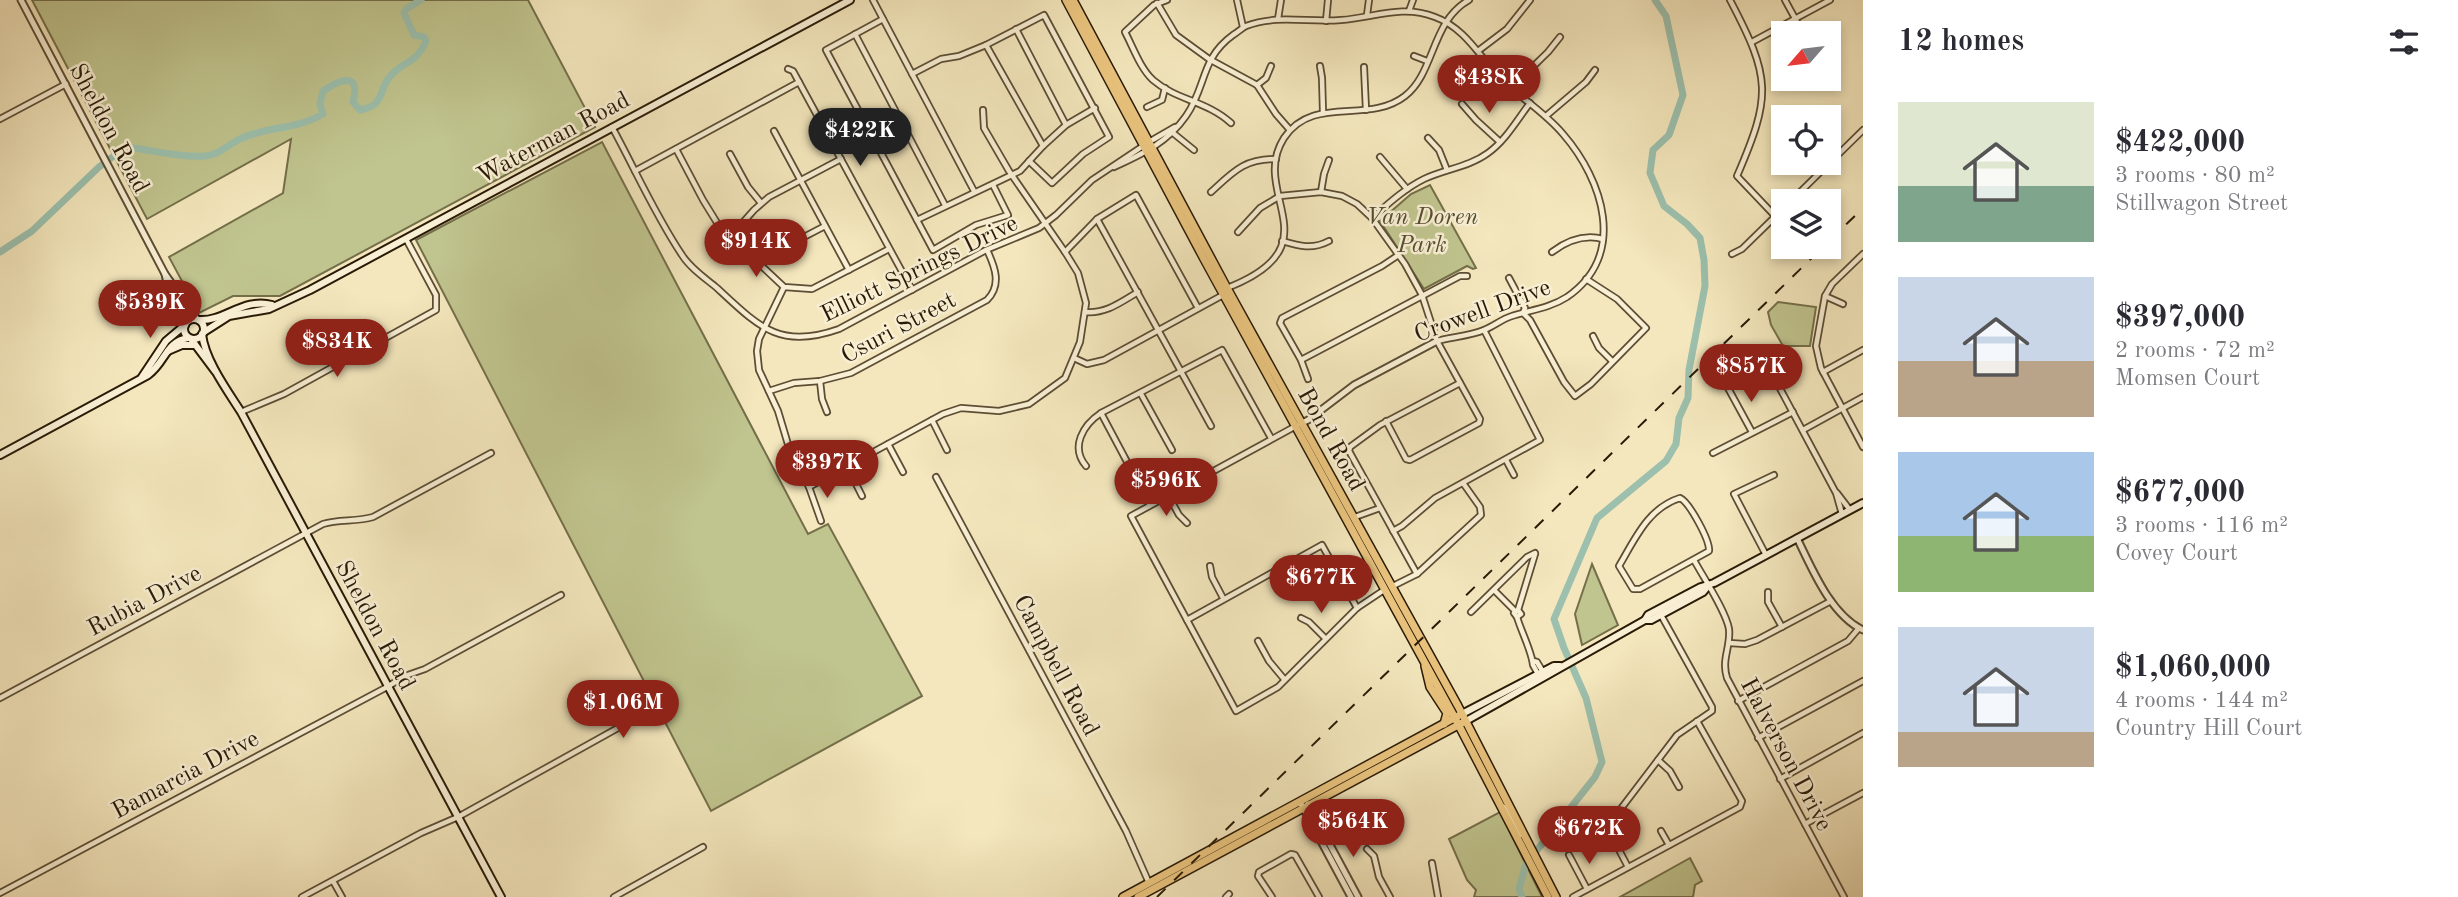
<!DOCTYPE html>
<html lang="en">
<head>
<meta charset="utf-8">
<style>
  body { margin:0; font-family:"Old Standard TT",serif; background:#f2f2f3; color:#2b2b33; height:100vh; display:flex; flex-direction:column; font-size:26px; white-space:nowrap }
  * { box-sizing:border-box; margin:0 }
  p { font-size:23px; color:#7c7c81 }
  .icon { flex:none; width:38px; height:38px; fill:none; stroke:currentColor; stroke-width:2; stroke-linecap:round; stroke-linejoin:round }
  .map { position:relative; flex:1; overflow:hidden }
  .details { display:flex; flex-direction:column; background:#fff; width:595px }
  .details>* { flex:none }
  .needle { width:46px; rotate:242deg }
  .fabs { position:absolute; left:1771px; top:21px; display:grid; gap:14px }
  .fabs a { display:grid; place-items:center; width:70px; height:70px; border-radius:0px; background:#fff; box-shadow:0 4px 10px #0003; font-size:35px }
  .price { position:absolute; translate:-50% -60px; padding:0 16px; border-radius:24px; background:#8f2418; color:#fff; font-size:23px; line-height:46px; filter:drop-shadow(0 2px 4px #0008) }
  .price::after { content:''; position:absolute; left:50%; top:42px; width:21px; height:16px; margin-left:-10px; background:inherit; clip-path:polygon(0 0,100% 0,50% 100%) }
  .price.on { background:#222; color:#fff }
  ul { padding:0; list-style:none }
  li { display:flex; align-items:center; gap:21px; height:175px; padding:0 35px }
  li span { display:grid; place-items:center; flex:none; width:196px; height:140px; border-radius:0px; color:#555 }
  li>.icon { margin-inline-start:auto }
  span .icon { width:84px; height:84px; fill:#fffc; stroke-width:1 }
  li b { font-size:30px }
  h2 { display:flex; justify-content:space-between; align-items:center; height:84px; padding:0 35px; font-size:30px }
  main { display:flex; flex:1; min-height:0 }
  .map>svg:first-child { display:block }
  .green { fill:#c0c48e; stroke:#746f4a; stroke-width:2 }
  .lines { fill:none; stroke-linecap:round; stroke-linejoin:round }
  .river { stroke:#9cc0ad; stroke-width:7 }
  .minor-casing { stroke:#5c4d34; stroke-width:8 }
  .tertiary-casing { stroke:#5c4d34; stroke-width:9 }
  .secondary-casing { stroke:#291a06; stroke-width:10 }
  .primary-casing { stroke:#291a06; stroke-width:10 }
  .minor { stroke:#f8efd4; stroke-width:4.5 }
  .tertiary { stroke:#f8efd4; stroke-width:5 }
  .secondary { stroke:#f8efd4; stroke-width:6 }
  .primary { stroke:#eac47e; stroke-width:7 }
  .rail { stroke:#291a06; stroke-width:2; stroke-dasharray:12 12; stroke-linecap:butt }
  .labels { text-anchor:middle; stroke-width:5; stroke-linejoin:round; paint-order:stroke }
  .street-label { font-size:24px; fill:#291a06; stroke:#f8efd4 }
  .park-label { font-size:24px; font-style:italic; fill:#564d2f; stroke:#f8efd4 }
</style>
</head>
<body>
<main>
<div class="map">
<svg width="1863" height="897" viewBox="0 0 1863 897">
  <rect width="100%" height="100%" fill="#f4e7bd"/>
  <filter id="stains"><feTurbulence type="fractalNoise" baseFrequency=".00286" numOctaves="4"/><feColorMatrix values="0 0 0 0 .2 0 0 0 0 .09 0 0 0 0 .02 0 0 0 .5 -.17"/></filter>
  <radialGradient id="worn" r=".72"><stop offset=".6" stop-color="#630" stop-opacity="0"/><stop offset="1" stop-color="#630" stop-opacity=".3"/></radialGradient>
  <g class="green">
    <polygon points="32,0 528,0 595,127 280,296 233,296 199,313 169,257 283,193 291,139 147,219"/>
    <polygon points="602,142 808,534 828,524 922,696 711,811 416,240"/>
    <polygon points="1430,185 1476,268 1473,269 1467,266 1424,289 1380,221 1411,194"/>
    <polygon points="1778,302 1816,307 1810,346 1783,346 1771,325 1768,312"/>
    <polygon points="1592,564 1618,625 1582,645 1575,614"/>
    <polygon points="1500,812 1542,897 1474,897 1476,890 1467,880 1449,839"/>
    <polygon points="1690,858 1702,881 1695,885 1693,897 1620,897"/>
  </g>
  <g class="lines">
    <g class="river">
      <path d="M0,252l32,-21 67,-64 27,-20c27,3 54,11 80,9 13,-1 23,-12 34,-17 27,-13 56,-9 83,-25l-3,-10 3,-13c17,-11 38,-21 30,11l7,8c5,-1 11,-3 15,-6 7,-6 7,-17 13,-25 13,-18 28,-14 38,-38l-2,-4 -10,-2 -10,-22 2,-4 15,-9"/>
      <polyline points="1522,897 1519,889 1526,864 1595,777 1602,762 1586,698 1564,648 1554,619 1597,518 1666,461 1676,444 1679,418 1688,398 1689,370 1705,286 1704,260 1700,238 1687,224 1664,206 1650,173 1653,150 1669,135 1683,95 1666,16 1655,0"/>
    </g>
    <defs>
      <g id="minor">
        <polyline points="873,0 883,19"/>
        <path d="M1167,0l-13,5 -29,27c8,15 15,36 28,48 23,20 54,21 78,43"/>
        <polyline points="1237,0 1243,27"/>
        <path d="M1730,0c41,78 42,95 7,176l38,40"/>
        <polyline points="1785,0 1803,33"/>
        <polyline points="1157,3 1176,35 1209,59 1257,85 1276,114 1290,130"/>
        <polyline points="1409,11 1413,0"/>
        <polyline points="1367,15 1369,0"/>
        <polyline points="1278,19 1281,0"/>
        <polyline points="1326,21 1328,0"/>
        <polyline points="1016,29 1066,125"/>
        <polyline points="855,34 945,205"/>
        <polyline points="1752,42 1830,0"/>
        <polyline points="986,45 1043,146"/>
        <polyline points="1478,51 1507,29 1530,0"/>
        <polyline points="1414,56 1427,61"/>
        <polyline points="1320,66 1322,78 1323,112"/>
        <polyline points="1364,67 1366,110"/>
        <polyline points="788,69 793,71 912,290"/>
        <polyline points="912,74 941,59 959,56 986,45 1044,15 1109,137 1083,154 1052,183 1029,161"/>
        <polyline points="1257,85 1266,78 1271,66"/>
        <polyline points="1511,88 1548,52 1560,37"/>
        <polyline points="1462,104 1476,120 1500,142"/>
        <polyline points="1147,107 1162,100 1165,88"/>
        <polyline points="1546,116 1586,82 1595,70"/>
        <polyline points="0,119 66,84"/>
        <path d="M612,127c23,42 43,88 70,128 8,13 23,23 35,33 42,39 63,62 122,41l147,-79 53,-22 17,-13 36,-35 57,-38 26,-15"/>
        <polyline points="774,131 849,270"/>
        <polyline points="1173,133 1194,150"/>
        <polyline points="1428,138 1439,150 1447,170"/>
        <polyline points="676,149 703,200 719,226 784,287 812,289 889,249"/>
        <polyline points="730,154 748,187 761,203"/>
        <polyline points="1380,157 1407,189"/>
        <path d="M1114,167c29,-13 54,-25 72,-51 21,-30 14,-57 47,-81 5,-3 9,-7 13,-9 31,-12 63,-3 95,-6 32,-2 61,-16 94,-3 33,12 47,45 72,68 19,16 40,30 56,49 40,46 65,121 4,163 -17,11 -36,13 -55,19 -10,3 -18,10 -28,14 -14,6 -32,7 -47,11"/>
        <polyline points="635,171 799,82"/>
        <polyline points="974,191 883,19 826,50 933,250 976,225 1008,215 993,185"/>
        <path d="M1211,192c23,-21 33,-33 65,-33"/>
        <polyline points="1321,192 1324,174 1329,160"/>
        <polyline points="1791,201 1863,130"/>
        <path d="M1372,218c16,-14 32,-29 52,-39 21,-10 45,-12 64,-26 18,-13 29,-33 42,-50"/>
        <polyline points="1097,219 1211,426"/>
        <polyline points="917,220 1020,171 1043,146 1066,125 1095,108"/>
        <polyline points="1238,232 1260,208 1280,196 1321,192 1342,196 1357,204 1372,218 1405,264 1422,295 1437,341 1480,419 1479,423 1410,460 1406,459 1386,421"/>
        <polyline points="730,237 754,210 769,197 841,159"/>
        <polyline points="800,239 825,226"/>
        <path d="M1282,241c17,5 30,9 47,0"/>
        <polyline points="1065,252 1097,219 1136,195 1198,308"/>
        <path d="M1552,252c16,-12 32,-18 51,-13"/>
        <polyline points="1732,254 1742,249 1783,209"/>
        <polyline points="1863,254 1832,284 1825,296 1816,346 1821,368 1863,447"/>
        <polyline points="1509,278 1525,308 1523,313 1530,320 1564,382 1575,396 1591,384 1646,328 1617,299 1586,279"/>
        <polyline points="784,287 759,339 757,351 759,370 778,411 790,451 809,487 821,521"/>
        <path d="M1227,288c110,-43 21,-94 57,-150 29,-44 84,-13 121,-42 30,-23 26,-75 64,-96"/>
        <polyline points="1825,296 1843,304"/>
        <path d="M1085,312c21,2 36,-10 53,-20"/>
        <polyline points="1593,336 1599,348 1612,361"/>
        <polyline points="1762,355 1836,493 1842,514"/>
        <polyline points="1074,358 1087,364 1104,360 1223,295"/>
        <polyline points="1301,360 1460,276 1467,276"/>
        <polyline points="1823,372 1863,350"/>
        <polyline points="1308,379 1301,360 1280,323 1282,318 1382,266 1397,256"/>
        <polyline points="820,381 822,399 827,412"/>
        <polyline points="1728,388 1752,432"/>
        <path d="M769,391l25,-8 26,-2 31,-8 136,-73c15,-15 8,-33 0,-50"/>
        <polyline points="1141,394 1172,450"/>
        <polyline points="241,412 284,394 436,310 436,295 406,239"/>
        <polyline points="1101,413 1150,505"/>
        <polyline points="932,420 947,450"/>
        <polyline points="1296,426 1131,516 1236,711 1278,687 1357,608 1384,590"/>
        <polyline points="1803,430 1863,397"/>
        <polyline points="888,444 903,472"/>
        <polyline points="1713,453 1793,412"/>
        <polyline points="1506,460 1514,475"/>
        <polyline points="847,466 862,496"/>
        <path d="M1086,466c-16,-19 -3,-41 15,-53l121,-63 49,88"/>
        <polyline points="936,477 1126,831 1149,883"/>
        <polyline points="809,487 943,414 961,408 999,411 1029,404 1065,378 1080,342 1086,303 1078,273 1065,252 1009,171 984,128 983,110"/>
        <polyline points="1837,493 1850,510"/>
        <polyline points="1168,495 1179,515 1187,523"/>
        <path d="M1680,498c9,4 30,42 29,53l-69,38h-7l-14,-23c16,-27 29,-58 61,-68z"/>
        <polyline points="1355,517 1380,508"/>
        <polyline points="1393,531 1402,526 1435,498 1540,440 1484,330"/>
        <polyline points="1766,555 1734,494 1774,475"/>
        <path d="M1694,560c9,17 32,51 35,69 2,18 -8,30 -2,49l117,219"/>
        <polyline points="1210,566 1212,577 1223,598"/>
        <polyline points="1417,574 1349,451 1350,447 1380,425 1460,383"/>
        <polyline points="1393,586 1417,574 1481,515 1480,507 1463,483"/>
        <polyline points="1494,590 1515,611"/>
        <polyline points="1768,592 1768,602 1782,627"/>
        <polyline points="1518,610 1521,614 1517,617 1514,613 1518,610 1535,554"/>
        <polyline points="1471,612 1527,557 1535,553"/>
        <path d="M1517,617c4,14 15,35 16,48l5,9"/>
        <polyline points="1301,618 1309,622 1325,638"/>
        <polyline points="1187,620 1322,545 1357,608"/>
        <polyline points="1258,641 1269,661 1284,679"/>
        <polyline points="1729,643 1745,644 1757,640 1831,601"/>
        <polyline points="1533,661 1537,662 1543,672"/>
        <path d="M0,698l323,-174c16,-5 33,-2 50,-7l118,-64"/>
        <polyline points="1738,701 1848,641 1859,628"/>
        <polyline points="1758,738 1863,681"/>
        <polyline points="1658,760 1670,771 1679,787"/>
        <polyline points="1780,779 1863,733"/>
        <polyline points="1805,824 1863,793"/>
        <polyline points="1661,831 1669,845"/>
        <polyline points="1367,849 1374,856 1379,877 1390,897"/>
        <polyline points="1569,855 1587,889"/>
        <polyline points="1432,863 1438,897"/>
        <polyline points="1628,867 1607,827 1677,735 1712,711 1712,707 1661,615"/>
        <polyline points="333,881 342,897"/>
        <polyline points="0,893 387,687 405,676 425,669 561,595"/>
        <polyline points="302,897 421,833 458,817 661,704"/>
        <polyline points="614,897 703,847"/>
        <polyline points="1226,897 1229,894"/>
        <polyline points="1272,897 1258,876 1259,872 1291,854 1295,855 1319,897"/>
        <polyline points="1573,897 1740,807 1742,801 1697,721"/>
      </g>
      <g id="tertiary">
        <polyline points="21,0 165,274 197,319"/>
        <path d="M165,274c2,18 17,31 21,48"/>
        <polyline points="1300,424 1308,420 1354,385 1437,341"/>
        <path d="M1797,538c15,31 34,77 66,92"/>
        <polyline points="1300,802 1351,897"/>
        <polyline points="1308,804 1358,897"/>
      </g>
      <g id="secondary">
        <circle cx="194" cy="329" r="10"/>
        <path d="M199,320c25,2 45,-23 73,-15"/>
        <polyline points="204,332 229,316 269,309 310,290 850,0"/>
        <path d="M202,334c3,26 25,56 39,78l260,485"/>
        <polyline points="191,339 215,371"/>
        <polyline points="168,351 182,345 195,345"/>
        <polyline points="142,377 166,341 185,325"/>
        <path d="M0,455l148,-80c18,-13 17,-33 40,-37"/>
        <polyline points="1645,620 1651,620 1703,592 1708,586"/>
        <polyline points="1462,714 1554,666 1560,666"/>
        <polyline points="1466,721 1645,620 1648,615 1701,587 1714,583 1863,503"/>
        <polyline points="1502,807 1506,809 1521,834"/>
      </g>
      <g id="primary">
        <polyline points="1066,0 1204,259 1455,718 1548,897"/>
        <polyline points="1073,0 1227,288 1458,706 1556,897"/>
        <polyline points="1425,666 1430,687 1447,713 1444,724"/>
        <polyline points="1123,897 1458,716"/>
        <polyline points="1138,897 1462,723"/>
      </g>
    </defs>
    <use href="#minor" class="minor-casing"/>
    <use href="#tertiary" class="tertiary-casing"/>
    <use href="#secondary" class="secondary-casing"/>
    <use href="#primary" class="primary-casing"/>
    <use href="#minor" class="minor"/>
    <use href="#tertiary" class="tertiary"/>
    <use href="#secondary" class="secondary"/>
    <use href="#primary" class="primary"/>
    <g class="rail">
      <polyline points="1829,241 1863,208"/>
      <polyline points="1157,897 1823,247"/>
    </g>
  </g>
  <g class="labels">
    <g class="street-label">
      <text transform="translate(110 128) rotate(62)" y="8">Sheldon Road</text>
      <text transform="translate(553 137) rotate(-28)" y="8">Waterman Road</text>
      <text transform="translate(919 268) rotate(-26)" y="8">Elliott Springs Drive</text>
      <text transform="translate(1482 310) rotate(-20)" y="8">Crowell Drive</text>
      <text transform="translate(898 327) rotate(-28)" y="8">Csuri Street</text>
      <text transform="translate(1332 439) rotate(61)" y="8">Bond Road</text>
      <text transform="translate(144 600) rotate(-28)" y="8">Rubia Drive</text>
      <text transform="translate(376 625) rotate(62)" y="8">Sheldon Road</text>
      <text transform="translate(1057 665) rotate(62)" y="8">Campbell Road</text>
      <text transform="translate(1787 754) rotate(62)" y="8">Halverson Drive</text>
      <text transform="translate(185 774) rotate(-28)" y="8">Bamarcia Drive</text>
    </g>
    <g class="park-label">
      <text x="1422" y="224">Van Doren<tspan x="1422" dy="28">Park</tspan></text>
    </g>
  </g>
  <rect width="100%" height="100%" filter="url(#stains)"/>
  <rect width="100%" height="100%" fill="url(#worn)"/>
</svg>
<div class="fabs">
<a><svg class="needle" viewBox="-14 -14 28 28"><path d="M0-13l5 13h-10z" fill="#e53935"/><path d="M0 13l5-13h-10z" fill="#7c7c81"/></svg></a>
<a><svg class="icon" aria-label="locate" viewBox="0 0 24 24"><circle cx="12" cy="12" r="6"/><path d="M12 2v4M12 18v4M2 12h4M18 12h4"/></svg></a>
<a><svg class="icon" aria-label="layers" viewBox="0 0 24 24"><path d="M12 4l9 5-9 5-9-5zM3 14l9 5 9-5"/></svg></a>
</div>
<b class="price" style="left:1489px;top:115px">$438K</b>
<b class="price on" style="left:860px;top:168px">$422K</b>
<b class="price" style="left:756px;top:279px">$914K</b>
<b class="price" style="left:150px;top:340px">$539K</b>
<b class="price" style="left:337px;top:379px">$834K</b>
<b class="price" style="left:1751px;top:404px">$857K</b>
<b class="price" style="left:827px;top:500px">$397K</b>
<b class="price" style="left:1166px;top:518px">$596K</b>
<b class="price" style="left:1321px;top:615px">$677K</b>
<b class="price" style="left:623px;top:740px">$1.06M</b>
<b class="price" style="left:1353px;top:859px">$564K</b>
<b class="price" style="left:1589px;top:866px">$672K</b>
</div>
<section class="details">
<h2>12 homes<svg class="icon" aria-label="filters" viewBox="0 0 24 24"><path d="M4 7h16M4 17h16"/><circle cx="9" cy="7" r="2"/><circle cx="15" cy="17" r="2"/></svg></h2>
<ul>
<li><span style="background:linear-gradient(#dfe7d0 60%,#7fa58c 0)"><svg class="icon" aria-label="home" viewBox="0 0 24 24"><path d="M3 11l9-7 9 7M6 9v11h12V9"/></svg></span><div><b>$422,000</b><p>3 rooms · 80 m²</p><p>Stillwagon Street</p></div></li>
<li><span style="background:linear-gradient(#c9d6e8 60%,#b9a48a 0)"><svg class="icon" aria-label="home" viewBox="0 0 24 24"><path d="M3 11l9-7 9 7M6 9v11h12V9"/></svg></span><div><b>$397,000</b><p>2 rooms · 72 m²</p><p>Momsen Court</p></div></li>
<li><span style="background:linear-gradient(#a9c7e8 60%,#8fb573 0)"><svg class="icon" aria-label="home" viewBox="0 0 24 24"><path d="M3 11l9-7 9 7M6 9v11h12V9"/></svg></span><div><b>$677,000</b><p>3 rooms · 116 m²</p><p>Covey Court</p></div></li>
<li><span style="background:linear-gradient(#c9d6e8 75%,#b9a48a 0)"><svg class="icon" aria-label="home" viewBox="0 0 24 24"><path d="M3 11l9-7 9 7M6 9v11h12V9"/></svg></span><div><b>$1,060,000</b><p>4 rooms · 144 m²</p><p>Country Hill Court</p></div></li>
</ul>
</section>
</main>
</body>
</html>
